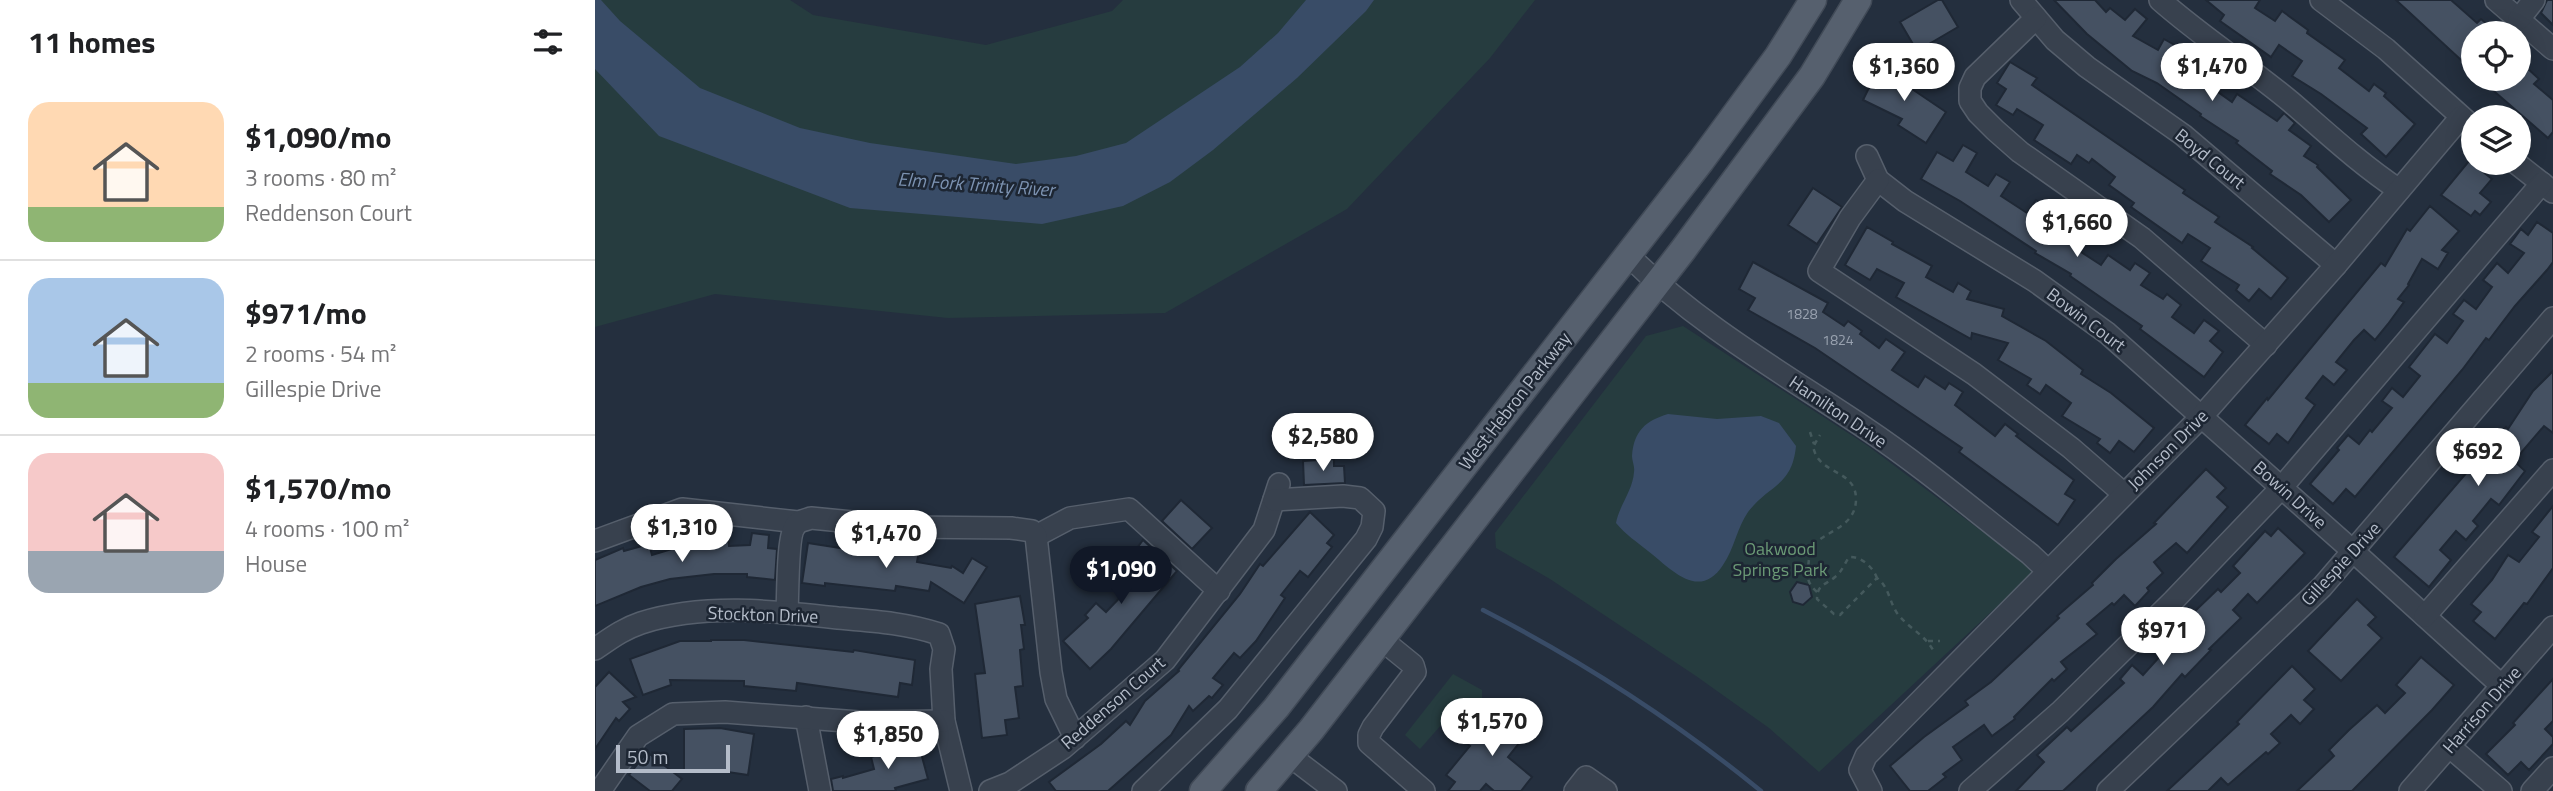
<!DOCTYPE html>
<html lang="en">
<head>
<meta charset="utf-8">
<style>
  body { margin:0; font-family:"Titillium Web",sans-serif; background:#f2f2f2; color:#202124; height:100vh; display:flex; flex-direction:column; font-size:26px; white-space:nowrap }
  * { box-sizing:border-box; margin:0 }
  p { font-size:23px; color:#757577 }
  .icon { flex:none; width:38px; height:38px; fill:none; stroke:currentColor; stroke-width:2; stroke-linecap:round; stroke-linejoin:round }
  .map { position:relative; flex:1; overflow:hidden }
  .panel { display:flex; flex-direction:column; background:#fff; width:595px }
  .panel>* { flex:none }
  .tools { position:absolute; left:1866px; top:21px; display:grid; gap:14px }
  .tools a { display:grid; place-items:center; width:70px; height:70px; border-radius:50%; background:#fff; box-shadow:0 4px 18px #0003; font-size:35px }
  .scale { position:absolute; left:21px; bottom:18px; width:114px; box-sizing:border-box; padding-left:7px; border:4px solid #b4bcc9; border-top:0; font-size:19px; line-height:24px; white-space:nowrap; color:#b4bcc9; -webkit-text-stroke:5px #1d2633; paint-order:stroke }
  .price { position:absolute; translate:-50% -60px; padding:0 16px; border-radius:24px; background:#fff; color:#222; font-size:23px; line-height:46px; filter:drop-shadow(0 2px 4px #0008) }
  .price::after { content:''; position:absolute; left:50%; top:42px; width:21px; height:16px; margin-left:-10px; background:inherit; clip-path:polygon(0 0,100% 0,50% 100%) }
  .price.active { background:#111827; color:#fff }
  ul { padding:0; list-style:none }
  li { display:flex; align-items:center; gap:21px; height:175px; padding:0 28px }
  li+li { border-top:2px solid #e0e0e0 }
  li span { display:grid; place-items:center; flex:none; width:196px; height:140px; border-radius:21px; color:#555 }
  li>.icon { margin-inline-start:auto }
  span .icon { width:84px; height:84px; fill:#fffc; stroke-width:1 }
  li b { font-size:30px }
  h2 { display:flex; justify-content:space-between; align-items:center; height:84px; padding:0 28px; font-size:30px }
  main { display:flex; flex:1; min-height:0 }
  .map>svg:first-child { display:block }
  .green { fill:#263c3f }
  .water { fill:#394c67 }
  .lines { fill:none; stroke-linecap:round; stroke-linejoin:round }
  .stream { stroke:#394c67; stroke-width:4.5 }
  .building { fill:#455162; stroke:#1f2835; stroke-width:2 }
  .minor-casing { stroke:#565f6c; stroke-width:24 }
  .major-casing { stroke:#414a57; stroke-width:29 }
  .path { stroke:#44595c; stroke-width:2.5; stroke-dasharray:5 5; stroke-linecap:butt }
  .minor { stroke:#38414e; stroke-width:21 }
  .major { stroke:#56606e; stroke-width:26 }
  .labels { text-anchor:middle; stroke-width:5; stroke-linejoin:round; paint-order:stroke }
  .number-label { font-size:14px; fill:#98a1af }
  .street-label { font-size:18px; fill:#b4bcc9; stroke:#1d2633 }
  .park-label { font-size:18px; fill:#6b9a76; stroke:#1d2633 }
  .water-label { font-size:19px; font-style:italic; fill:#7c92b1; stroke:#1d2633 }
</style>
</head>
<body>
<main>
<section class="panel">
<h2>11 homes<svg class="icon" aria-label="filters" viewBox="0 0 24 24"><path d="M4 7h16M4 17h16"/><circle cx="9" cy="7" r="2"/><circle cx="15" cy="17" r="2"/></svg></h2>
<ul>
<li><span style="background:linear-gradient(#ffd9b3 75%,#8fb573 0)"><svg class="icon" aria-label="home" viewBox="0 0 24 24"><path d="M3 11l9-7 9 7M6 9v11h12V9"/></svg></span><div><b>$1,090/mo</b><p>3 rooms · 80 m²</p><p>Reddenson Court</p></div></li>
<li><span style="background:linear-gradient(#a9c7e8 75%,#8fb573 0)"><svg class="icon" aria-label="home" viewBox="0 0 24 24"><path d="M3 11l9-7 9 7M6 9v11h12V9"/></svg></span><div><b>$971/mo</b><p>2 rooms · 54 m²</p><p>Gillespie Drive</p></div></li>
<li><span style="background:linear-gradient(#f6c9c9 70%,#9aa5b1 0)"><svg class="icon" aria-label="home" viewBox="0 0 24 24"><path d="M3 11l9-7 9 7M6 9v11h12V9"/></svg></span><div><b>$1,570/mo</b><p>4 rooms · 100 m²</p><p>House</p></div></li>
</ul>
</section>
<div class="map">
<svg width="1958" height="791" viewBox="0 0 1958 791">
  <rect width="100%" height="100%" fill="#242f3e"/>
  <g class="green">
    <polygon points="0,0 195,0 218,15 391,45 517,11 528,0 940,0 895,58 752,209 570,313 353,318 120,294 0,327"/>
    <polygon points="1088,326 1273,446 1440,571 1224,772 1174,728 1101,676 955,579 901,548 900,533 1051,336"/>
    <polygon points="858,674 887,690 887,699 882,703 861,708 825,749 810,735"/>
  </g>
  <g class="water">
    <polygon points="0,0 6,0 25,21 105,88 205,128 275,143 421,164 481,156 531,143 645,67 683,33 711,0 779,0 771,11 702,78 618,150 575,182 528,206 447,224 255,208 64,136 0,69"/>
    <path d="M1073,414l49,5 44,-3 18,7 17,23c-4,41 -27,38 -48,66 -11,16 -14,37 -25,53 -24,37 -53,3 -75,-14 -11,-9 -22,-16 -32,-28 3,-17 17,-33 18,-51 1,-5 -2,-11 -2,-16 2,-26 14,-35 36,-42z"/>
  </g>
  <g class="lines">
    <path class="stream" d="M888,610c99,51 191,110 278,181"/>
  </g>
  <g class="building">
    <polygon points="1343,0 1347,0 1363,27 1322,51 1305,22"/>
    <polygon points="1459,0 1500,0 1511,12 1515,8 1530,20 1540,9 1552,19 1538,36 1563,50 1569,39 1583,47 1606,64 1599,75 1637,102 1642,94 1682,121 1689,113 1700,123 1694,130 1716,146 1709,156 1723,165 1722,167 1756,200 1734,222 1706,195 1675,174 1677,171 1641,143 1643,141 1605,116 1606,114 1562,83 1537,71 1492,34"/>
    <polygon points="1611,0 1665,0 1660,8 1680,21 1687,11 1713,30 1712,33 1750,60 1744,68 1774,91 1779,84 1791,93 1789,96 1820,124 1791,157 1766,134 1772,128 1726,94 1697,76 1707,61 1684,45 1676,57 1625,21 1629,15"/>
    <polygon points="1801,0 1856,0 1882,23 1886,19 1902,33 1878,33 1878,71"/>
    <polygon points="1952,0 1958,0 1958,25 1946,13"/>
    <polygon points="1415,62 1442,78 1437,85 1590,190 1588,193 1624,217 1620,222 1658,247 1657,248 1693,278 1676,299 1664,289 1654,301 1641,290 1644,285 1606,261 1615,248 1593,234 1587,243 1536,207 1539,203 1514,185 1520,177 1497,159 1494,163 1482,155 1476,164 1439,140 1448,125 1422,109 1418,115 1401,105 1411,89 1402,83"/>
    <polygon points="1284,67 1301,75 1303,70 1319,77 1314,87 1351,112 1331,143 1303,125 1307,119 1268,100"/>
    <polygon points="1931,67 1944,79 1939,84 1958,100 1958,132 1953,138 1885,79 1923,79"/>
    <polygon points="1368,145 1382,153 1371,172 1393,186 1401,174 1415,182 1406,196 1432,213 1441,200 1455,209 1453,214 1478,228 1482,222 1495,229 1483,250 1506,265 1513,255 1535,270 1540,263 1555,273 1546,285 1568,299 1572,294 1586,305 1577,317 1599,333 1609,320 1624,331 1615,341 1628,352 1609,377 1545,329 1547,326 1475,276 1476,274 1440,253 1441,251 1365,201 1326,179 1342,152 1358,161"/>
    <polygon points="1874,161 1897,179 1885,193 1896,202 1885,215 1880,211 1876,216 1846,195"/>
    <polygon points="1218,188 1247,207 1222,244 1193,225"/>
    <polygon points="1835,206 1864,231 1847,250 1853,253 1843,269 1827,259 1813,284 1814,285 1803,299 1809,302 1793,324 1780,340 1769,330 1759,340 1741,362 1752,370 1739,385 1728,376 1711,398 1720,405 1693,443 1682,434 1674,444 1650,425 1672,398 1673,400 1786,263 1790,266 1812,229 1815,231"/>
    <polygon points="1942,222 1958,233 1958,262 1952,270 1920,306 1894,340 1891,338 1867,370 1760,497 1751,489 1738,504 1715,484 1744,450 1742,448 1753,435 1764,444 1775,430 1777,432 1797,408 1787,401 1797,388 1808,397 1825,376 1814,367 1840,334 1852,343 1868,321 1858,314 1869,300 1881,309 1897,287 1888,280 1902,263 1913,273 1929,253 1915,244 1926,229 1933,235"/>
    <polygon points="1272,227 1298,242 1297,244 1337,266 1331,277 1358,292 1363,283 1376,291 1372,299 1409,309 1407,316 1451,341 1488,370 1486,374 1516,393 1559,428 1539,452 1524,441 1515,453 1502,443 1505,439 1467,416 1476,403 1451,385 1445,394 1432,385 1436,379 1403,360 1413,343 1377,333 1376,339 1301,297 1309,283 1282,269 1275,280 1250,265"/>
    <polygon points="1158,262 1233,303 1228,312 1249,326 1253,321 1267,331 1265,334 1284,348 1291,339 1310,352 1297,370 1323,387 1330,376 1350,389 1354,383 1368,392 1360,405 1400,436 1410,424 1423,434 1421,436 1479,480 1470,494 1480,500 1463,525 1364,452 1367,448 1220,348 1153,310 1160,298 1144,289"/>
    <polygon points="1958,371 1958,433 1949,426 1919,461 1930,471 1904,505 1896,499 1878,521 1883,526 1871,540 1861,531 1845,550 1856,560 1834,587 1799,557 1911,427 1913,429 1938,391"/>
    <polygon points="739,459 739,466 749,466 750,483 709,485 708,461"/>
    <polygon points="1611,469 1631,488 1622,497 1633,507 1592,553 1581,543 1559,562 1568,573 1552,588 1554,591 1540,606 1529,595 1519,605 1517,603 1492,624 1502,634 1466,662 1472,669 1459,681 1457,679 1419,717 1420,719 1397,736 1389,725 1358,747 1367,760 1348,774 1351,777 1333,791 1315,791 1295,766 1329,737 1373,705 1370,701 1396,682 1464,618 1462,616 1498,585 1497,583 1521,559 1561,524 1559,523"/>
    <polygon points="586,500 617,528 597,549 567,521"/>
    <polygon points="1958,506 1958,568 1932,604 1929,603 1900,639 1878,621 1886,612 1876,604 1897,580 1913,555 1924,562 1944,537 1937,532"/>
    <polygon points="715,512 739,535 732,543 737,547 713,577 705,571 686,595 690,598 661,641 645,658 639,653 618,678 628,685 617,698 614,696 598,711 594,706 576,735 513,791 461,791 454,782 506,744 531,721 535,725 550,701 584,671 583,670 645,594 665,564 668,566"/>
    <polygon points="1683,528 1710,553 1662,603 1653,594 1638,610 1646,618 1614,649 1616,650 1590,677 1587,674 1558,707 1468,791 1421,791 1449,762 1442,755 1472,727 1476,731 1529,683 1525,679 1537,665 1548,675 1567,654 1558,645 1570,634 1577,641 1601,617 1598,613 1623,589 1626,592 1645,573 1638,566 1670,531 1676,536"/>
    <polygon points="157,533 174,535 173,548 182,549 180,580 152,577 152,574 119,574 75,579 46,587 0,606 0,560 28,548 29,551 54,544 57,555 80,548 79,538 95,536 133,535 134,546 155,545"/>
    <polygon points="548,540 582,571 516,649 495,669 468,641 493,618 490,615 501,603 511,612 533,589 524,582 537,567 531,563"/>
    <polygon points="213,543 252,549 253,544 312,552 313,549 324,551 322,562 356,568 357,566 368,573 377,558 392,567 369,603 336,582 334,591 301,586 300,591 230,583 230,586 207,583"/>
    <polygon points="1202,582 1214,585 1217,597 1208,605 1198,602 1195,592"/>
    <polygon points="425,596 430,625 426,625 429,649 425,650 428,686 420,687 424,718 410,720 412,735 387,738 380,674 390,673 380,604"/>
    <polygon points="1762,599 1781,617 1773,625 1787,638 1746,681 1713,651"/>
    <polygon points="116,640 149,640 258,652 259,650 320,660 317,685 305,683 303,697 202,683 201,691 149,686 149,681 75,680 76,685 48,695 35,659 85,641 116,641"/>
    <polygon points="1826,657 1859,685 1837,710 1757,791 1702,791 1739,756 1734,750 1754,730 1782,705 1790,713 1810,693 1801,685"/>
    <polygon points="1697,666 1720,689 1709,700 1719,709 1705,724 1696,715 1676,734 1685,743 1673,754 1671,752 1633,785 1626,778 1613,791 1572,791 1644,724 1642,722"/>
    <polygon points="14,672 41,697 28,702 35,709 24,721 21,718 0,749 0,687"/>
    <polygon points="1958,679 1958,721 1950,729 1958,737 1958,744 1934,770 1926,762 1913,775 1891,754 1920,725 1918,723"/>
    <polygon points="905,708 934,731 913,757 937,777 926,791 899,791 891,784 885,791 853,791 860,782 851,775 875,746 871,743 879,733 883,736"/>
    <polygon points="125,728 159,734 153,775 126,771 89,771 89,729"/>
    <polygon points="322,738 333,779 300,788 301,791 238,791 236,779 248,776 248,778 279,769 276,757 308,748 306,742"/>
    <polygon points="52,752 87,779 77,791 55,791 34,775"/>
  </g>
  <g class="lines">
    <defs>
      <g id="minor">
        <polyline points="1426,0 1460,40 1492,67 1588,135 1741,265"/>
        <path d="M1565,0c42,37 89,67 131,102 36,31 69,62 108,88"/>
        <polyline points="1726,0 1791,49 1878,127"/>
        <polyline points="1901,0 1958,49"/>
        <polyline points="1441,18 1380,77 1375,88 1375,101 1383,113 1400,130 1425,152 1547,238 1671,345"/>
        <polyline points="1924,19 1939,0"/>
        <polyline points="1272,156 1283,180 1310,201 1440,281 1512,333 1759,552 1907,686"/>
        <polyline points="1921,163 1958,192"/>
        <polyline points="1283,180 1255,218 1224,271 1379,374 1476,448 1529,494"/>
        <path d="M1033,255c70,70 155,118 237,173 57,38 111,84 165,126l18,17"/>
        <polyline points="441,536 475,518 534,509 624,591"/>
        <polyline points="0,541 87,509 203,522"/>
        <path d="M192,613c1,-16 0,-79 9,-88 3,-4 9,-5 15,-7l93,9 107,1 21,3 4,5 15,136 5,27 19,39"/>
        <polyline points="1830,616 1958,470"/>
        <polyline points="786,639 818,665 820,672 778,727 774,735 774,743 829,791"/>
        <path d="M0,649c15,-10 28,-20 46,-26 63,-20 133,-12 197,-5 35,3 68,5 101,16l5,15 -3,20 3,52 17,70"/>
        <polyline points="211,717 225,791"/>
        <polyline points="1855,747 1906,791"/>
        <polyline points="695,756 741,791"/>
        <polyline points="5,791 43,736 78,714 130,712 264,722 349,721"/>
        <polyline points="395,791 415,783 468,748 570,660 669,530 684,484"/>
        <polyline points="548,791 633,709 771,539 777,527 779,511 765,498 748,496 679,500"/>
        <polyline points="980,791 991,777 1011,791"/>
        <polyline points="1276,791 1265,770 1271,756 1607,416 1741,265 1866,117"/>
        <polyline points="1375,791 1465,712 1578,601 1687,487 1947,183"/>
        <polyline points="1513,791 1727,587 1958,318"/>
        <polyline points="1815,791 1958,627"/>
        <polyline points="1937,791 1958,768"/>
      </g>
      <g id="major">
        <polyline points="608,791 681,708 1106,161 1183,56 1218,0"/>
        <polyline points="664,791 716,730 1088,250 1217,76 1263,0"/>
      </g>
    </defs>
    <use href="#minor" class="minor-casing"/>
    <use href="#major" class="major-casing"/>
    <g class="path">
      <polyline points="1215,432 1219,444"/>
      <path d="M1282,578c-4,-11 -16,-22 -28,-21 -4,6 -8,16 -14,20 -9,8 -18,7 -18,22l17,15 6,1 37,-37c12,9 12,23 20,35 10,14 27,21 36,37"/>
      <path d="M1222,592c-8,-7 -11,-14 -9,-24 1,-8 1,-16 5,-22 11,-15 43,-18 43,-47 0,-26 -28,-25 -39,-42 -2,-3 -3,-7 -4,-10l7,-12"/>
      <polyline points="1333,641 1345,641"/>
    </g>
    <use href="#minor" class="minor"/>
    <use href="#major" class="major"/>
  </g>
  <g class="labels">
    <g class="number-label">
      <text x="1207" y="319">1828</text>
      <text x="1243" y="345">1824</text>
    </g>
    <g class="street-label">
      <text transform="translate(1615 159) rotate(39)" y="6">Boyd Court</text>
      <text transform="translate(1491 320) rotate(37)" y="6">Bowin Court</text>
      <text transform="translate(920 401) rotate(-52)" y="6">West Hebron Parkway</text>
      <text transform="translate(1243 412) rotate(34)" y="6">Hamilton Drive</text>
      <text transform="translate(1573 450) rotate(-45)" y="6">Johnson Drive</text>
      <text transform="translate(1695 495) rotate(42)" y="6">Bowin Drive</text>
      <text transform="translate(1746 564) rotate(-47)" y="6">Gillespie Drive</text>
      <text transform="translate(168 615) rotate(2)" y="6">Stockton Drive</text>
      <text transform="translate(518 703) rotate(-41)" y="6">Reddenson Court</text>
      <text transform="translate(1887 710) rotate(-49)" y="6">Harrison Drive</text>
    </g>
    <g class="park-label">
      <text x="1185" y="555">Oakwood<tspan x="1185" dy="21">Springs Park</tspan></text>
    </g>
    <g class="water-label">
      <text transform="translate(381 184) rotate(4)" y="7">Elm Fork Trinity River</text>
    </g>
  </g>
</svg>
<div class="tools">
<a><svg class="icon" aria-label="locate" viewBox="0 0 24 24"><circle cx="12" cy="12" r="6"/><path d="M12 2v4M12 18v4M2 12h4M18 12h4"/></svg></a>
<a><svg class="icon" aria-label="layers" viewBox="0 0 24 24"><path d="M12 4l9 5-9 5-9-5zM3 14l9 5 9-5"/></svg></a>
</div>
<div class="scale">50 m</div>
<b class="price" style="left:1309px;top:103px">$1,360</b>
<b class="price" style="left:1617px;top:103px">$1,470</b>
<b class="price" style="left:1482px;top:259px">$1,660</b>
<b class="price" style="left:728px;top:473px">$2,580</b>
<b class="price" style="left:1883px;top:488px">$692</b>
<b class="price" style="left:87px;top:564px">$1,310</b>
<b class="price" style="left:291px;top:570px">$1,470</b>
<b class="price active" style="left:526px;top:606px">$1,090</b>
<b class="price" style="left:1568px;top:667px">$971</b>
<b class="price" style="left:897px;top:758px">$1,570</b>
<b class="price" style="left:293px;top:771px">$1,850</b>
</div>
</main>
</body>
</html>
